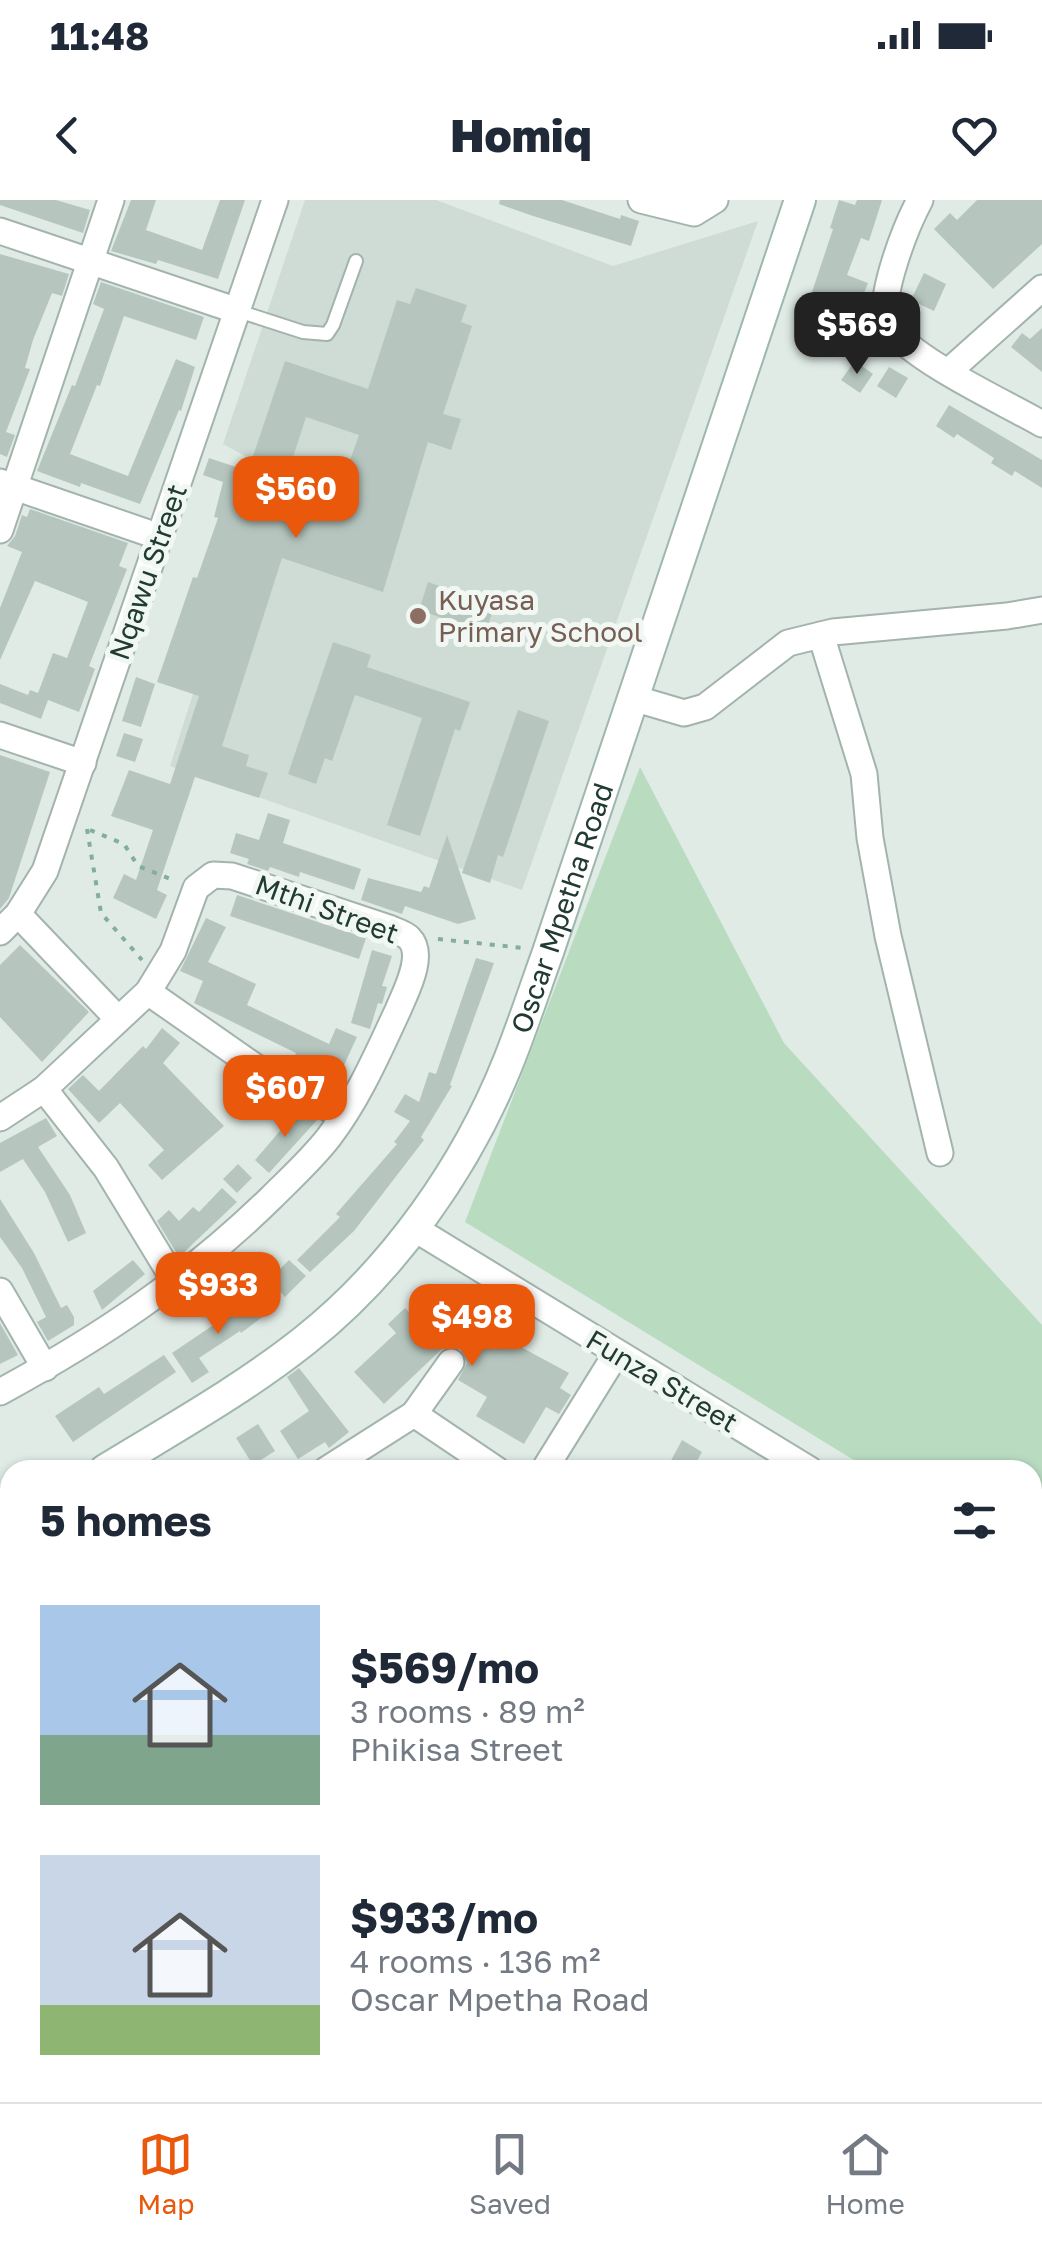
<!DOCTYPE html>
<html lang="en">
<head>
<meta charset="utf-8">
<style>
  body { margin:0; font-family:"Golos Text",sans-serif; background:#f6f6f7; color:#1f2937; height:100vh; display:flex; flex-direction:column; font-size:38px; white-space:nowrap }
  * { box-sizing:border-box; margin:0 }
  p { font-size:32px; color:#747a83 }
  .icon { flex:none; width:55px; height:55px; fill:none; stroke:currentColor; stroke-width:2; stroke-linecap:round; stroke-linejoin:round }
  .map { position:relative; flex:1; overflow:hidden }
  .details { position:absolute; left:0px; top:1260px; width:1042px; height:642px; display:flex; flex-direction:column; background:#fff; border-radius:30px 30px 0 0; box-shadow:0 2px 8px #0004 }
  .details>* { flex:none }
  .price { position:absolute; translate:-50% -85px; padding:0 22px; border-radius:20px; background:#ea580c; color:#fff; font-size:32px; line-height:65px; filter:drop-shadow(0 2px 5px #0008) }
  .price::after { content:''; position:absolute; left:50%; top:60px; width:30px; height:22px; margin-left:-15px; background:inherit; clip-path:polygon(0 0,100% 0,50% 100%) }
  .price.selected { background:#222; color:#fff }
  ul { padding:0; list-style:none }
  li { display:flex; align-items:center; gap:30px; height:250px; padding:0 40px }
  li span { display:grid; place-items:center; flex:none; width:280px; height:200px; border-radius:0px; color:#555 }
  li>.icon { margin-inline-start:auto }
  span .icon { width:120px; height:120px; fill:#fffc; stroke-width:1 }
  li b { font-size:42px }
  h2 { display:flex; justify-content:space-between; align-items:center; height:120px; padding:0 40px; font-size:42px }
  .status { display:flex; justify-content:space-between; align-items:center; height:70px; padding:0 50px; background:#fff; direction:ltr }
  .status svg { height:28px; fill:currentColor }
  header { display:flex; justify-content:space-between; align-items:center; height:130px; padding:0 40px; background:#fff; font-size:45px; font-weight:800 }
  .tabs { display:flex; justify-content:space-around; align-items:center; height:140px; border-top:2px solid #e0e1e3; background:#fff; font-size:28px; color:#747a83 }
  .tabs a { display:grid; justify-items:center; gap:5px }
  .tabs .selected { color:#ea580c }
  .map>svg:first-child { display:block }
  .built { fill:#cfdbd5 }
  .green { fill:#b9dcc1 }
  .building { fill:#b6c6bf; fill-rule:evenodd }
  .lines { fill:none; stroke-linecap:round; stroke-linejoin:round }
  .lane-casing { stroke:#a3b3ad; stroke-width:16 }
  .street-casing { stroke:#a3b3ad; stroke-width:29 }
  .secondary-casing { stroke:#9fb7ad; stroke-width:34 }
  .path { stroke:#81ae9e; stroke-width:4; stroke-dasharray:5 8; stroke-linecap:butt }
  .lane { stroke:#fff; stroke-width:12 }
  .street { stroke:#fff; stroke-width:25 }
  .secondary { stroke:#fff; stroke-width:30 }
  .education-dot { fill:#8d6e63; stroke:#f1f8f4; stroke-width:4 }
  .labels { text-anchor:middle; stroke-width:10; stroke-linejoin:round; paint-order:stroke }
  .street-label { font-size:28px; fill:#213b33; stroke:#f1f8f4 }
  .education-label { font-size:28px; fill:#785e54; stroke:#f1f8f4; text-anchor:start }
</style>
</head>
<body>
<div class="status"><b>11:48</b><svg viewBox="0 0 49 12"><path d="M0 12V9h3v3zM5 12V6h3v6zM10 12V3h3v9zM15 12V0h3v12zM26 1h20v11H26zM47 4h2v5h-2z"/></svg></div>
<header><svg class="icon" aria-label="back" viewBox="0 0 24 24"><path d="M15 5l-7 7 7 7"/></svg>Homiq<svg class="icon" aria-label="heart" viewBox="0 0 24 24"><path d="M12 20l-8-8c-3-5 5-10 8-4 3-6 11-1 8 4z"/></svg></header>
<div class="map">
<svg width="1042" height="1902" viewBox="0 0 1042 1902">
  <rect width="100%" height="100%" fill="#e0ebe6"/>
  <polygon class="built" points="305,0 436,0 613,66 758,21 522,690 170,566 265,267 223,244"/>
  <polygon class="green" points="640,567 784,843 1042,1125 1042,1329 1033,1339 1032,1270 870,1270 465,1022"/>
  <g class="building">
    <polygon points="0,0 56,0 90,10 83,33 0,5"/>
    <polygon points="131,0 156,0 146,30 202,50 220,0 245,0 218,79 158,60 156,64 111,51"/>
    <polygon points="500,0 562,0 620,19 621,15 639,21 631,46 533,16 499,4"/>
    <polygon points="839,0 855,5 857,0 882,0 869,41 861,38 847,75 868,83 858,109 850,106 849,109 811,95 833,29 830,28"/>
    <polygon points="977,0 1042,0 1042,44 993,89 934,29 950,13 957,20"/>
    <polygon points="0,54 69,74 62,96 52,93 33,140 25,168 30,169 6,232 15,235 7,257 0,254"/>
    <polygon points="924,73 946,84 934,111 911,100"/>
    <polygon points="101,82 204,117 196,140 124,116 100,186 97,185 70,254 128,276 176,159 195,167 181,211 179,210 140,304 81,283 80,287 37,271 72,185 75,186 104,109 93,104"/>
    <path d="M416,88l51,17 -6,17 11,4 -29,88 18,5 -10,31 -23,-8 -45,150 -101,-34 -60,188 27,9 -3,11 22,7 -9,25 -64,-21 -38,113 10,5 -11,24 -43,-21 11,-24 12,6 17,-50 -42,-14 18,-46 41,14 29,-88 -42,-14 36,-105 4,1 21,-60 -4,-1 9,-35 -20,-7 6,-17 39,13 37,-110 83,28 29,-89 13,4zM306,217l53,18 -23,65 -51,-18z"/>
    <polygon points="1042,128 1042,172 1011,147 1022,133 1030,139"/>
    <polygon points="855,161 873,174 860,193 841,180"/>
    <polygon points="889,167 908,178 896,198 877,186"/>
    <polygon points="949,205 1042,260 1042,288 1015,271 1012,276 991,263 994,258 957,234 954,238 936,226"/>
    <polygon points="30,309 128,343 119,366 127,369 89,466 95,469 79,512 48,500 41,519 0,503 0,484 28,495 30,490 38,493 53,453 67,458 88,402 35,381 0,460 0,408 22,352 7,346 15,336 22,315 27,317"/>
    <polygon points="428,382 495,405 485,433 419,410"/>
    <polygon points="333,442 371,455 367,467 470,502 460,531 455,529 420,636 387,625 422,518 355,495 332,561 325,558 316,584 288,574"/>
    <polygon points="136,477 155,484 141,527 122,521"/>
    <polygon points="518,510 549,521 503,657 498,655 490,683 462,673"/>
    <polygon points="124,533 143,539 135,562 116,556"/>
    <polygon points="0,555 50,572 9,698 0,709"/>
    <polygon points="268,613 290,620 283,643 361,669 354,690 300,672 299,677 270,667 268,671 247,664 249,659 230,653 236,633 259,640"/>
    <polygon points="447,635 476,719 458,724 405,706 402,714 361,700 368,678 421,692 424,686 429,688"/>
    <polygon points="237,695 366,738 359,759 230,716"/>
    <polygon points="206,718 226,727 208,762 256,784 247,805 329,844 336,828 357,837 332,891 315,882 316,879 290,867 296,853 194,803 203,781 180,771"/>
    <polygon points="20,745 89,812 42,862 0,817 0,765"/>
    <polygon points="372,750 392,756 382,786 387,787 382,804 378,803 370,829 351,823"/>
    <polygon points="476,758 494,763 450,885 452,886 421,937 424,940 354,1031 310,1072 297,1060 340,1017 336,1014 397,944 394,942 410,921 394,912 405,894 419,902 429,872 436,874"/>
    <polygon points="162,828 180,843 163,863 224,926 162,980 148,965 164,950 120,903 99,923 68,889 83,875 99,891 143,846 146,849"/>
    <polygon points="298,910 317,920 269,973 255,960"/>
    <polygon points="46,918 57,936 38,947 70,995 86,1033 68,1042 45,992 23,959 0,972 0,943"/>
    <polygon points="238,964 252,978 237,993 223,979"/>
    <polygon points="222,988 237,1002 179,1057 157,1021 169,1010 179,1021 193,1007 199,1012"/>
    <polygon points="0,999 34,1053 61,1108 67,1105 74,1117 74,1125 48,1141 37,1122 46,1117 22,1068 0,1037"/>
    <polygon points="133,1060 145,1074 102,1110 93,1091"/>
    <polygon points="289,1060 306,1076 285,1097 269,1080"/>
    <polygon points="258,1095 269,1112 241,1133 240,1131 199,1158 209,1172 192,1183 172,1153"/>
    <polygon points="457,1103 510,1137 508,1140 569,1173 560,1188 571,1195 559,1214 546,1207 524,1244 476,1216 487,1197 458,1180 467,1163 460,1148 443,1148 384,1204 354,1172 396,1133 388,1124 405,1108 436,1140"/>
    <polygon points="0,1123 18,1155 0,1164"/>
    <polygon points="164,1155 176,1172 73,1242 55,1216 99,1187 104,1194"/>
    <polygon points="299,1168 349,1232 329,1248 325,1242 298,1259 280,1231 309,1211 287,1177"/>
    <polygon points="258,1224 275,1251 253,1265 236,1238"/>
    <polygon points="682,1240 702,1252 692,1270 666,1270"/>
  </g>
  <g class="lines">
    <defs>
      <polyline id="lane" points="238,111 303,132 327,134 333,125 356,61"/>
      <g id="street">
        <polyline points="641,0 694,13 715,0"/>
        <path d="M920,0c-15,28 -41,95 -34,125 34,39 110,73 156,99"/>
        <polyline points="0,31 238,111"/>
        <polyline points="949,171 1042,88"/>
        <polyline points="0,282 160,337"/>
        <polyline points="0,330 111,0"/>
        <polyline points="821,435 864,574 870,638 888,736 940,953"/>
        <polyline points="633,498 684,513 705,507 788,443 833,432 1007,416 1042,410"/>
        <polyline points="0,535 83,563"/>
        <polyline points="18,714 118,819"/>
        <polyline points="0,732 18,714 45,671 275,0"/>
        <polyline points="148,792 264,873 343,916"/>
        <polyline points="44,889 106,968 176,1083"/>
        <path d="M0,918l44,-29 104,-97 25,-41 23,-63 17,-13 19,1 157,52c6,3 15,5 20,10 17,17 -4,55 -11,72 -20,43 -40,89 -69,127 -17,22 -38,41 -58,61 -83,81 -170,139 -271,194"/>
        <polyline points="412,1027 810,1270"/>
        <polyline points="0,1091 45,1168"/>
        <polyline points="414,1214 497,1270"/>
        <polyline points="326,1270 414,1214 451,1162"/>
        <polyline points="544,1270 616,1154"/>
        <polyline points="1032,1403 1042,1409"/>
        <polyline points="0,1483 10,1489"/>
        <polyline points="1032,1589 1042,1594"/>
        <polyline points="0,1629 10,1635"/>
        <polyline points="1032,1747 1042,1742"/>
        <polyline points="0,1775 10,1781"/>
        <polyline points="166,1892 167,1902"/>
        <polyline points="796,1892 972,1902"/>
        <polyline points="13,1902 20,1892"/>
        <polyline points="300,1902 307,1892"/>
      </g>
      <g id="secondary">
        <path id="s1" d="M105,1270c67,-41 137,-80 199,-129 89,-70 163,-175 205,-281 14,-35 26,-72 39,-108l252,-752"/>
        <polyline points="0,1335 10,1329"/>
      </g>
    </defs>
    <use href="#lane" class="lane-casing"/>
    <use href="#street" class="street-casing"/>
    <use href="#secondary" class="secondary-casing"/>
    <g class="path">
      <polyline points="87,629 101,713 142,760"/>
      <polyline points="90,630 124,644 138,666 173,680"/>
      <polyline points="438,739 523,748"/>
    </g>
    <use href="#lane" class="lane"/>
    <use href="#street" class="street"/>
    <use href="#secondary" class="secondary"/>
  </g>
  <circle class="education-dot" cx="418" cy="416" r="10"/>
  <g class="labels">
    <g class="street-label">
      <text transform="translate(148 372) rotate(-71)" y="10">Nqawu Street</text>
      <text transform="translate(327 709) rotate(20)" y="10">Mthi Street</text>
      <text dy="10" stroke="none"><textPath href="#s1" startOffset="750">Oscar Mpetha Road</textPath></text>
      <text transform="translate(662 1181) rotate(31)" y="10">Funza Street</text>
    </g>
    <g class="education-label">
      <text x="438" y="410">Kuyasa<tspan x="438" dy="32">Primary School</tspan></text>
    </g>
  </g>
</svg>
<b class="price selected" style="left:857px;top:177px">$569</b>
<b class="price" style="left:296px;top:341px">$560</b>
<b class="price" style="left:285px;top:940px">$607</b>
<b class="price" style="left:218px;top:1137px">$933</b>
<b class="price" style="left:472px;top:1169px">$498</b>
<section class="details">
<h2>5 homes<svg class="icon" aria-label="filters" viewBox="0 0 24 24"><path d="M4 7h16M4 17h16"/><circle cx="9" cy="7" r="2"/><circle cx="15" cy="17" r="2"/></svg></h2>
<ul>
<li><span style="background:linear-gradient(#a9c7e8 65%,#7fa58c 0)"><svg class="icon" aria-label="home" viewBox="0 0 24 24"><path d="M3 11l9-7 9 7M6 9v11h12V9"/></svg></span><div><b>$569/mo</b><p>3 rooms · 89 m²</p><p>Phikisa Street</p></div></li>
<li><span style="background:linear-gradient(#c9d6e8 75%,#8fb573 0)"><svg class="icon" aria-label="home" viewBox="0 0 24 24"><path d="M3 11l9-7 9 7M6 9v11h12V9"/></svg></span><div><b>$933/mo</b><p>4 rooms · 136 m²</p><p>Oscar Mpetha Road</p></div></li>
</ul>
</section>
</div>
<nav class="tabs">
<a class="selected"><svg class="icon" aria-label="map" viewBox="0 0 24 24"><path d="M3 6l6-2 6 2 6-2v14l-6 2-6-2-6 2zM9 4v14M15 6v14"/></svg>Map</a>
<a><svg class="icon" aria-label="saved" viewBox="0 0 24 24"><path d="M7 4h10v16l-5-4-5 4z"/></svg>Saved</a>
<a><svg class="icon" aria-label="home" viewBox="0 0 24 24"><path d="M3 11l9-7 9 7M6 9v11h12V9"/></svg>Home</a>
</nav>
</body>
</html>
